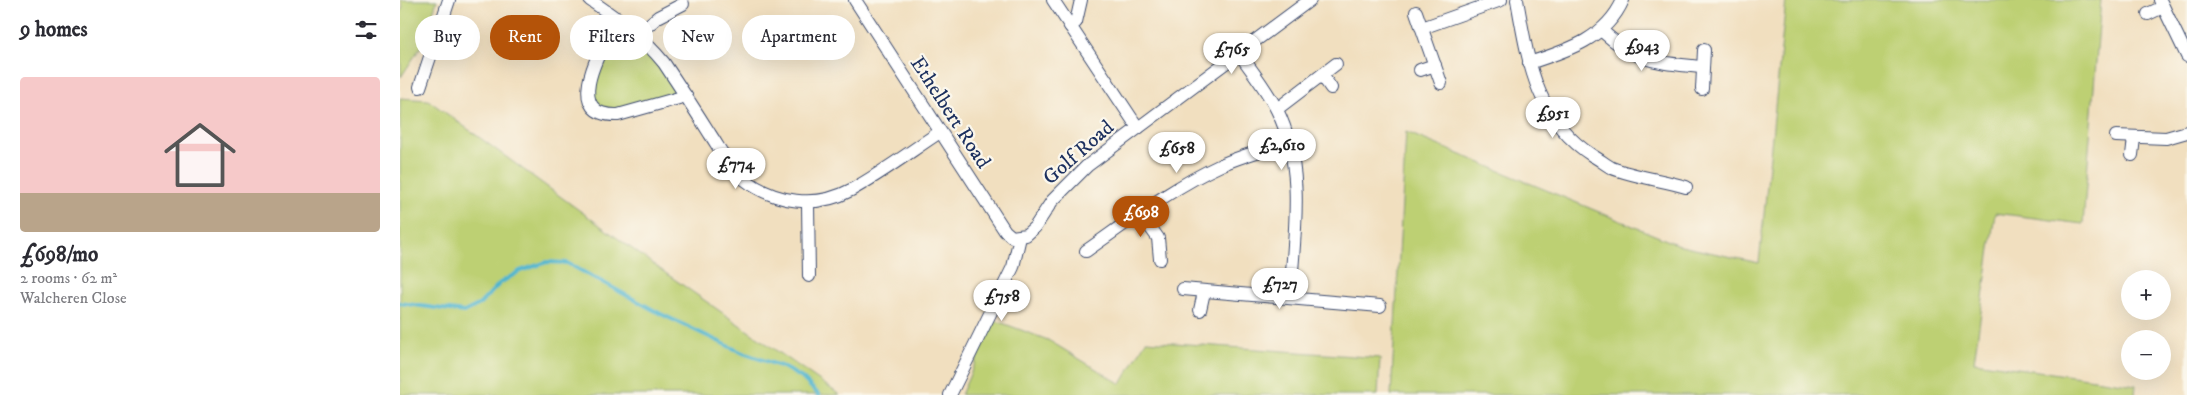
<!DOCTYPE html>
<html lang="en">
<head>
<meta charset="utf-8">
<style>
  body { margin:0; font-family:"IM FELL DW Pica",serif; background:#f7f7f7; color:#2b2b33; height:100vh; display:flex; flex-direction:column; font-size:19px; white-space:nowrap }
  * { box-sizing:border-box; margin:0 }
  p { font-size:16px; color:#7c7c81 }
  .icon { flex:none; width:28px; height:28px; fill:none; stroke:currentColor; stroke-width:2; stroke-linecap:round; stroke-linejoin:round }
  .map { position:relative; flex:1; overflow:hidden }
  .sheet { display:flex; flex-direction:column; background:#fff; width:400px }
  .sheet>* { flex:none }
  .top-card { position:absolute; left:15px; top:15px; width:475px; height:45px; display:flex; gap:10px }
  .fabs { position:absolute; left:1721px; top:270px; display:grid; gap:10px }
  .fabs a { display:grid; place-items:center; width:50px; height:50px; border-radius:50%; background:#fff; box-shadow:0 5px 20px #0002; font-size:25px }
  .price { position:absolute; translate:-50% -42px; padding:0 11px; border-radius:18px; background:#fff; color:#222; font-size:16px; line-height:32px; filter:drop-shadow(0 1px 2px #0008) }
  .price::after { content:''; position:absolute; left:50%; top:30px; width:15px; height:11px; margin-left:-8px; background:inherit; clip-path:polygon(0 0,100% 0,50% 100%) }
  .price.current { background:#b45309; color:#fff }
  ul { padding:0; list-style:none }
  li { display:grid; align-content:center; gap:10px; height:265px; padding:0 20px }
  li+li { border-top:1px solid #e1e1e2 }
  li span { display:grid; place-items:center; height:155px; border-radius:5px; color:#555 }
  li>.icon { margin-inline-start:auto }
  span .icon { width:90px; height:90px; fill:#fffc; stroke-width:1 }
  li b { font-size:21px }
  h2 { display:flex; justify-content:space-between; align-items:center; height:60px; padding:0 20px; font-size:21px }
  .chip { padding:0 18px; border-radius:22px; background:#fff; box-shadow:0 5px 20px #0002; font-size:18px; line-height:45px }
  .chip.current { background:#b45309; color:#fff }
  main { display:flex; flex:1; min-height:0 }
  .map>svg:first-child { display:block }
  .green { fill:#bdd073; stroke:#6c8068 }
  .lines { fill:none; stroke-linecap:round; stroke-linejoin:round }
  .stream { stroke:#50b5cf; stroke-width:4 }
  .street-casing { stroke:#3b496d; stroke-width:14 }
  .street { stroke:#fff; stroke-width:12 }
  .labels { text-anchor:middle; stroke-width:4.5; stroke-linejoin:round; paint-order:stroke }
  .street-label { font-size:21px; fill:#1b2f5e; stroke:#fbf7ec }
</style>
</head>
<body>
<main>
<section class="sheet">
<h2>9 homes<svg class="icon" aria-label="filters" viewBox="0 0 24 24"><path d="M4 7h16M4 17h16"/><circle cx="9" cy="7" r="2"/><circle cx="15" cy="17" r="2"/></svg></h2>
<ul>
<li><span style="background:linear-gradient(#f6c9c9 75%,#b9a48a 0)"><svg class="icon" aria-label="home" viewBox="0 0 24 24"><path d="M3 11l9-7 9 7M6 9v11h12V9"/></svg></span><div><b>£698/mo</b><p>2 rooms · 62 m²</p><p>Walcheren Close</p></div></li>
</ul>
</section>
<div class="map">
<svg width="1787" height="395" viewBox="0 0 1787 395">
  <rect width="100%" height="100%" fill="#fbf7ec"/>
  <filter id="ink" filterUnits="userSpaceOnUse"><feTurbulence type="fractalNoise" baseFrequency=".02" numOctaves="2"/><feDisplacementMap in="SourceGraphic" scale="10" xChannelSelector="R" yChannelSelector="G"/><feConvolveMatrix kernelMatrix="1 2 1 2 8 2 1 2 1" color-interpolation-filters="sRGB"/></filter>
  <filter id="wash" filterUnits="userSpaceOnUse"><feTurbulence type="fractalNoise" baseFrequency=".0096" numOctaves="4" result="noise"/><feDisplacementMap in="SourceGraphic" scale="20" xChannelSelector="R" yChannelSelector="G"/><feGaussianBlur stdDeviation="1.12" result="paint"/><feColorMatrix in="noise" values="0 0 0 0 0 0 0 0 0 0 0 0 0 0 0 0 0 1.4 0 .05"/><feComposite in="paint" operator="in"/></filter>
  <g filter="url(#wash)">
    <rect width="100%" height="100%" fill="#f1dfbf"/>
    <g class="green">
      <polygon points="0,0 37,0 24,42 1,77 0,13 3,7"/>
      <polygon points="1386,0 1701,0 1683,224 1595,213 1574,362 1736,385 1735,395 991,395 1006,132 1281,246 1359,263"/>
      <polygon points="217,18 286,96 201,112 188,82"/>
      <polygon points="0,98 28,100 264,272 440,395 0,395"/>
      <polygon points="594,320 648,340 721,384 746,341 980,358 978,395 561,395"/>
    </g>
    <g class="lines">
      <polyline class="stream" points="0,303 64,312 80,304 100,283 120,271 147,262 167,263 261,314 343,353 383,367 402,378 419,395"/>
    </g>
  </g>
  <g filter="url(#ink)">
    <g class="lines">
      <defs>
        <g id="street">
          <path d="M190,0c28,19 53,37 74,63 16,24 31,47 46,71 10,15 19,33 34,45 31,24 72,30 107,11 31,-17 60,-39 89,-58"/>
          <polyline points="455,0 605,231 612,237 626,235 635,227 652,201 687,166 910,0"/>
          <polyline points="653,0 738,128"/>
          <path d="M1117,0c11,61 19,120 76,156 6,3 13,9 19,12 23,9 51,12 74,19"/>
          <polyline points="1760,0 1787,56"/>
          <polyline points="1016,12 1041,83"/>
          <polyline points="1748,14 1763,7"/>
          <path d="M217,18c-12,24 -59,99 1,97l68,-19"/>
          <polyline points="670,26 676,22 681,0"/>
          <polyline points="1022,28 1101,0"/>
          <path d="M1202,31c36,32 54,31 99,36"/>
          <polyline points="238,34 258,17 283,4"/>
          <path d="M839,53c13,18 28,37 38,57 29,58 17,125 13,187"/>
          <path d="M1129,63c37,-12 77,-24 94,-63"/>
          <polyline points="1020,70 1035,65"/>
          <polyline points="922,75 931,88"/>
          <polyline points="20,87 49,0"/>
          <polyline points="1302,89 1304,50"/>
          <polyline points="877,109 936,64"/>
          <polyline points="1716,136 1766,138 1787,132"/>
          <polyline points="1732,155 1734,138"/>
          <polyline points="408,203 409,276"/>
          <polyline points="740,213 758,238 760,259"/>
          <path d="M686,251c43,-30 87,-64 135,-86 22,-10 46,-16 69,-23"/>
          <polyline points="783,289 980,306"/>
          <polyline points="800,310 804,292"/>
          <polyline points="550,395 613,267 620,237"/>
        </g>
      </defs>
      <use href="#street" class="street-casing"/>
      <use href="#street" class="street"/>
    </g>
  </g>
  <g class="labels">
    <g class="street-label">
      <text transform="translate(551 112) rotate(57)" y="7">Ethelbert Road</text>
      <text transform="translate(678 152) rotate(-41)" y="7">Golf Road</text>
    </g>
  </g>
</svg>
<div class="fabs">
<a>+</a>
<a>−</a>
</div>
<b class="price" style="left:1242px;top:72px">£943</b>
<b class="price" style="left:832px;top:75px">£765</b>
<b class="price" style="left:1153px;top:139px">£951</b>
<b class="price" style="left:882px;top:171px">£2,610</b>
<b class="price" style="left:777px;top:174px">£658</b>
<b class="price" style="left:336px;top:190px">£774</b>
<b class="price current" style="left:741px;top:238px">£698</b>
<b class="price" style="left:880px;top:310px">£727</b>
<b class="price" style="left:602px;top:322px">£758</b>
<div class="top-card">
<a class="chip">Buy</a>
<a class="chip current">Rent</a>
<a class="chip">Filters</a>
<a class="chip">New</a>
<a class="chip">Apartment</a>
</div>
</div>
</main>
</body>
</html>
